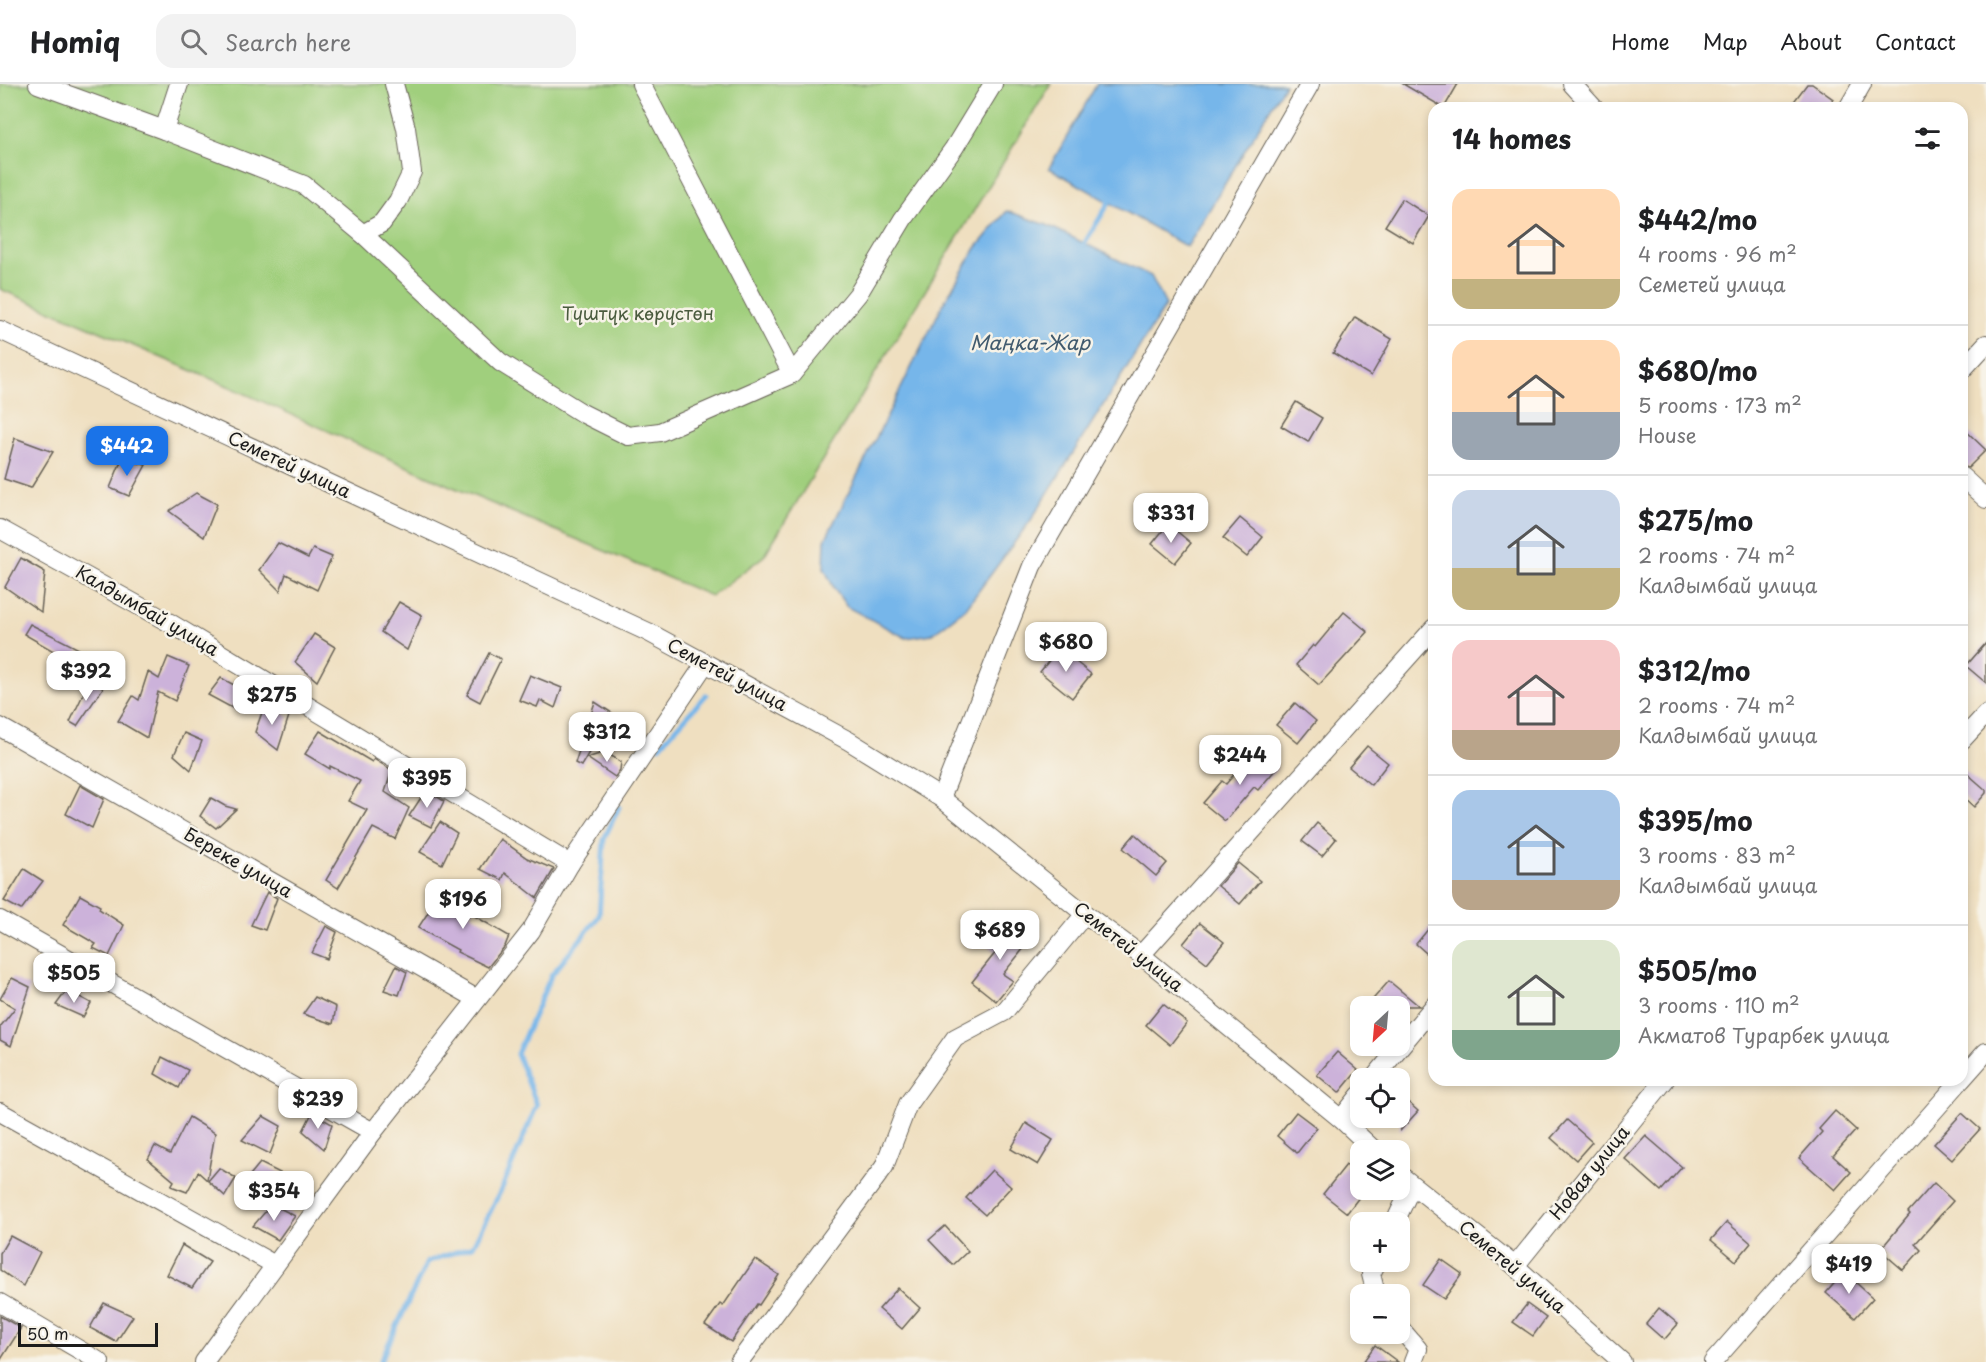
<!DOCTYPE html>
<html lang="en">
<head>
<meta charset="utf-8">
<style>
  body { margin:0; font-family:"Playpen Sans",sans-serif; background:#f2f2f2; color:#202124; height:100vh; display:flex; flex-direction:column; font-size:22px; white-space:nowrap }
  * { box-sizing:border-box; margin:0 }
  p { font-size:20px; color:#757577 }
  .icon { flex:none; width:33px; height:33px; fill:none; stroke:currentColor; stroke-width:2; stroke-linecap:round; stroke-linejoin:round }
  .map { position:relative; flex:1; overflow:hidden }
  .side { position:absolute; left:1428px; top:18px; width:540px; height:984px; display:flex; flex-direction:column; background:#fff; border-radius:18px; box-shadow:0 3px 9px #0003 }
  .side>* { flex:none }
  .needle { width:39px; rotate:206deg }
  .fabs { position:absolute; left:1350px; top:912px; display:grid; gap:12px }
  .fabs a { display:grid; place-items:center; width:60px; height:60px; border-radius:12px; background:#fff; box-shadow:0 3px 9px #0003; font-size:30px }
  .scale { position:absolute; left:18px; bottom:15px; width:140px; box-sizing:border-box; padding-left:6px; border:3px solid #1c1c1c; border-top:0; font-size:16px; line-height:21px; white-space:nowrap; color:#1c1c1c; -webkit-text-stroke:4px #f7f3e8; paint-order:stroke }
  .price { position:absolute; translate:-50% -51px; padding:0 14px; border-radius:12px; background:#fff; color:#222; font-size:20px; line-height:39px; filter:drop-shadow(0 2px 3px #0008) }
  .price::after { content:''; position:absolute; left:50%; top:36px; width:18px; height:14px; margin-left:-9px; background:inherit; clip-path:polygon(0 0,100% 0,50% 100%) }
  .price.active { background:#1a73e8; color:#fff }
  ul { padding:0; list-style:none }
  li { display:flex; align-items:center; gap:18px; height:150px; padding:0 24px }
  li+li { border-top:2px solid #e0e0e0 }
  li span { display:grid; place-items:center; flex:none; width:168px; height:120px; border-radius:18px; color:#555 }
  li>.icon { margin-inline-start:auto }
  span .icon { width:72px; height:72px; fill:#fffc; stroke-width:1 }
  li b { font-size:26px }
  h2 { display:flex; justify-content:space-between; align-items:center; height:72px; padding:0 24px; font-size:26px }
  header { display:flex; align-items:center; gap:36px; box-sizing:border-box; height:84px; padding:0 30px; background:#fff; border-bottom:2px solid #e0e0e0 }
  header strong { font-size:28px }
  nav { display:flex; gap:33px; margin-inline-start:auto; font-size:21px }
  .search { width:420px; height:54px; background:#f2f2f2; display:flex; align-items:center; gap:15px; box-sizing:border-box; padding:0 21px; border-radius:18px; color:#757577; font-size:22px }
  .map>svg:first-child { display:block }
  .green { fill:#a0cf7d; stroke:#5e764c; stroke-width:1.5 }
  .water { fill:#76b6ea; stroke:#496983; stroke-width:1.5 }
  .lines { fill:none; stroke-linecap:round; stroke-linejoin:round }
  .stream { stroke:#76b6ea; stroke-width:5 }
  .building { fill:#ccb2da }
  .minor-casing { stroke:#666055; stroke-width:20 }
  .minor { stroke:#fff; stroke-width:18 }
  .labels { text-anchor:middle; stroke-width:5; stroke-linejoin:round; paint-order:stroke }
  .park-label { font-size:18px; fill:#4a5b3e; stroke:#f7f3e8 }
  .street-label { font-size:18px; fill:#1c1c1c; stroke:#f7f3e8 }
  .water-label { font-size:20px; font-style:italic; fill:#405a6e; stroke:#f7f3e8 }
</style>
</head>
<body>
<header>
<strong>Homiq</strong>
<div class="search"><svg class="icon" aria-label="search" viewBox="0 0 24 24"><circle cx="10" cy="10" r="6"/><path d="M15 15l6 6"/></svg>Search here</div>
<nav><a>Home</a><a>Map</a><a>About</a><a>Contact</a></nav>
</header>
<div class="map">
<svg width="1986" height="1278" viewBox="0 0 1986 1278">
  <rect width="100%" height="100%" fill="#f7f3e8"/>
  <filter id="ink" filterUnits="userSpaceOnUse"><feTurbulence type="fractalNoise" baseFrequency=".0167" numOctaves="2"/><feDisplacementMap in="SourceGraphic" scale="12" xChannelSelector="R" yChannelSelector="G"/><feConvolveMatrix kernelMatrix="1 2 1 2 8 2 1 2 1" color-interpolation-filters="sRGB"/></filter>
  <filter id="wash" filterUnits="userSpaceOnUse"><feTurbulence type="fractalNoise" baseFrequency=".008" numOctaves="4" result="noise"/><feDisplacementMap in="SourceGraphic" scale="24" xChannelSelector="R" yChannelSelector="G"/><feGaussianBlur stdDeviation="1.35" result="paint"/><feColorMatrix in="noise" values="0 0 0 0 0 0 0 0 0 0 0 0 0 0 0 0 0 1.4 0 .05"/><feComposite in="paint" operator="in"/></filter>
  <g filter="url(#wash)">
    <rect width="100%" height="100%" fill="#efdfc0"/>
    <polygon class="green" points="0,0 1051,0 764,472 711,512 448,401 228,302 0,205"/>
    <g class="water">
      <polygon points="1097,0 1285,0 1187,163 1049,84"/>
      <polygon points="1007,127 1047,141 1151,192 1166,221 1031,436 966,524 932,550 906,554 847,523 835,506 824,484 825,456 943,220 976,164"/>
    </g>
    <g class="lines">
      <g class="stream">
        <polyline points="1081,165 1112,114"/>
        <polyline points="659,663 706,611"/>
        <polyline points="380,1278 427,1178 473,1162 502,1104 537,1021 517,970 551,892 599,832 604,755 619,723"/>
      </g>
    </g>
    <g id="blocks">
      <g class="building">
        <polygon points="1403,0 1458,0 1444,24"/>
        <polygon points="1807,0 1812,0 1833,15 1826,24 1789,24"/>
        <polygon points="1402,115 1429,132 1413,159 1385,142"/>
        <polygon points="1355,233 1392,255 1371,292 1333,269"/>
        <polygon points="1296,318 1322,334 1308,358 1281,342"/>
        <polygon points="1962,343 1986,366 1968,384 1962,382"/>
        <polygon points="15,354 53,368 31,404 4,395"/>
        <polygon points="122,375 146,381 129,412 110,404"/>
        <polygon points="196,409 217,420 204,453 169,427"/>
        <polygon points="1240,434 1263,453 1247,473 1223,454"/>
        <polygon points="1168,440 1191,459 1175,479 1152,460"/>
        <polygon points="278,459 308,474 313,465 332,473 317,506 286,490 280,507 259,486"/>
        <polygon points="21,474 45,488 41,528 5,503"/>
        <polygon points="399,518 422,531 407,566 381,548"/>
        <polygon points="1344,528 1368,548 1319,601 1296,581 1313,561 1315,563"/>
        <polygon points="30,540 79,565 74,579 24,550"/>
        <polygon points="314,550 335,563 317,597 295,578"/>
        <polygon points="1986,559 1986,599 1966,582"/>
        <polygon points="1059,564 1091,590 1072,614 1040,588"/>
        <polygon points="489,569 501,575 480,618 467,611"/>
        <polygon points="168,573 189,582 175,617 158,608 147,654 118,637 133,612 139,616 148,588 159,595"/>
        <polygon points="530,591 562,604 555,624 540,616 537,623 519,616"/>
        <polygon points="221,594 236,602 234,625 208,611"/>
        <polygon points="90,596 103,604 77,642 70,638"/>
        <polygon points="595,618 612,629 581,682 575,679"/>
        <polygon points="1295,619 1316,637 1298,659 1276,641"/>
        <polygon points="265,620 289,632 278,666 255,648"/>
        <polygon points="320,647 372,678 374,675 392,686 385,708 409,724 395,755 373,744 338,804 326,796 367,726 348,717 360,697 330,682 330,685 305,670"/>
        <polygon points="184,649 202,657 191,686 174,671"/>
        <polygon points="1367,662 1388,679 1371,701 1349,683"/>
        <polygon points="1255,666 1277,684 1258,706 1254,703 1225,737 1203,719 1222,697 1226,700"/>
        <polygon points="605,668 621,678 620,686 615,693 587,674"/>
        <polygon points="1962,685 1986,706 1986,709 1974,723 1962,712"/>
        <polygon points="80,701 104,715 92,744 66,730"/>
        <polygon points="426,706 444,717 431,743 409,732"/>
        <polygon points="211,714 225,722 236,725 216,744 200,732"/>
        <polygon points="440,738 457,749 442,780 420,768"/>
        <polygon points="1317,739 1336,755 1322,772 1302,757"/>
        <polygon points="1135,750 1167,779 1156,792 1123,764"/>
        <polygon points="500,755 527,774 554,785 537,814 505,789 502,796 480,785"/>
        <polygon points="1238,779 1260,797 1240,820 1218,802"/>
        <polygon points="24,785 43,797 21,826 4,817"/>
        <polygon points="442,807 474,825 471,830 509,852 505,862 488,883 457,868 458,866 418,844"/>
        <polygon points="267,808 277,814 265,846 251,841"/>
        <polygon points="80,811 100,822 99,825 124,841 109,872 93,864 96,860 63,841"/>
        <polygon points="1002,838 1028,859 1003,890 1013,897 996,917 972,898 996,868 985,859"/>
        <polygon points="1434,838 1434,876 1416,860"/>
        <polygon points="1200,839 1224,858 1207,879 1183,860"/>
        <polygon points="326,842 337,848 327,875 312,869"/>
        <polygon points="396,882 407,888 399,911 384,906"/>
        <polygon points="12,894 30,903 11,962 0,956 0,943 15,924 0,915"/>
        <polygon points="1389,897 1419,922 1367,922"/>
        <polygon points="67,906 91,919 83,933 56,921"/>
        <polygon points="315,913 336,923 333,940 303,930"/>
        <polygon points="1163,920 1187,939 1170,961 1146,941"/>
        <polygon points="1337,968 1358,986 1339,1009 1317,991"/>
        <polygon points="162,973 188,986 179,1004 155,990"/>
        <polygon points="1400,1011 1418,1027 1400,1047"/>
        <polygon points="1835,1027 1856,1046 1833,1072 1851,1088 1835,1106 1799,1074 1822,1048 1819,1045"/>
        <polygon points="1296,1028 1317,1044 1297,1069 1277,1052"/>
        <polygon points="312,1029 332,1040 324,1065 303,1047"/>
        <polygon points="1962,1029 1980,1045 1952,1076 1934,1060"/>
        <polygon points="263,1032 281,1042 270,1070 242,1056"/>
        <polygon points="189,1033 215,1049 207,1096 198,1088 187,1108 171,1102 174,1097 148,1075 155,1062 170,1070"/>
        <polygon points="1567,1036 1592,1058 1576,1076 1551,1054"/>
        <polygon points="1026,1039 1053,1056 1038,1081 1011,1065"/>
        <polygon points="1646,1052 1682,1083 1661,1107 1625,1075"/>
        <polygon points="260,1079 284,1091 266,1115 241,1102"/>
        <polygon points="1346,1081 1360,1092 1360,1112 1347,1129 1323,1110"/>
        <polygon points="219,1084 236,1094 225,1112 208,1097"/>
        <polygon points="992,1086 1011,1103 985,1131 966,1114"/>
        <polygon points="1934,1099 1953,1117 1915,1160 1921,1166 1903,1186 1880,1166 1910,1130 1908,1128"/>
        <polygon points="272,1120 295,1132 278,1156 253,1142"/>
        <polygon points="1727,1138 1751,1159 1736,1177 1711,1156"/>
        <polygon points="945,1142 968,1167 953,1181 929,1156"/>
        <polygon points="10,1152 40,1168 23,1202 0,1186 0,1169"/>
        <polygon points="182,1161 210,1178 192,1204 167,1191"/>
        <polygon points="755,1175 779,1191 759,1221 757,1220 731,1258 705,1241 720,1220 723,1222"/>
        <polygon points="1441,1175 1462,1190 1444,1215 1423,1201"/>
        <polygon points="1844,1188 1873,1214 1855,1234 1826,1209"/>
        <polygon points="898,1204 920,1224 902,1245 879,1225"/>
        <polygon points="104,1219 133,1232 116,1258 90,1244"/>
        <polygon points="1527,1220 1546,1234 1533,1252 1513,1238"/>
        <polygon points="1659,1224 1678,1240 1664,1256 1646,1240"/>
        <polygon points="0,1232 21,1244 0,1277"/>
        <polygon points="1375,1261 1398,1278 1363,1278"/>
      </g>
    </g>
  </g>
  <g filter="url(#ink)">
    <use href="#blocks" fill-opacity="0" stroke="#666055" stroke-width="1.5"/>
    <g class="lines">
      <defs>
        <g id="minor">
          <polyline points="38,0 164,46 304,101 363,150 500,278 582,329 628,352 660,348 792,290 858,210 903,135 954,64 993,0"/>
          <polyline points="641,0 792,290"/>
          <polyline points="1572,0 1594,24"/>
          <polyline points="1848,24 1862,0"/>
          <polyline points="164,46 179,0"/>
          <polyline points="363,150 382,139 398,117 412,88 406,44 394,0"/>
          <polyline points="0,246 648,548 849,657 941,714 1085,830 1141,871 1341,1035 1374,1066"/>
          <polyline points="1962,286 1986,260"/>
          <polyline points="1962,393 1986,415"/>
          <polyline points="0,445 170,539 570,780"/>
          <polyline points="0,643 477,915"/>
          <polyline points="1962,656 1986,630"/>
          <polyline points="941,714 1032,482 1310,0"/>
          <polyline points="0,836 373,1048"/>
          <polyline points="1141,871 1434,544"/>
          <polyline points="1374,994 1434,922"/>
          <polyline points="1962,995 1986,968"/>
          <polyline points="0,1028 275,1181"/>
          <polyline points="1341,1035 1360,1011"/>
          <polyline points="1400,1091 1515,1182 1622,1278"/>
          <polyline points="1395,1138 1412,1102"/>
          <polyline points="1515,1182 1665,996"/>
          <polyline points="1376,1210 1371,1190 1377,1178"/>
          <polyline points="0,1219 100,1278"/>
          <polyline points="1400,1244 1418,1265 1413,1278"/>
          <polyline points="204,1278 373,1048 531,847 570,780 705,580"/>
          <polyline points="739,1278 884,1083 908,1020 955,954 1004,928 1085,830"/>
          <polyline points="1713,1278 1961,996"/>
        </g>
      </defs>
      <use href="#minor" class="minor-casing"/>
      <use href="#minor" class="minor"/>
    </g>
  </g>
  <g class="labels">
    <g class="park-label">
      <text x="638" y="236">Түштүк көрүстөн</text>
    </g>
    <g class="street-label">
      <text transform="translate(289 381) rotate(25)" y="6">Семетей улица</text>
      <text transform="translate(147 527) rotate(30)" y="6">Калдымбай улица</text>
      <text transform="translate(727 591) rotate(28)" y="6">Семетей улица</text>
      <text transform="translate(238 779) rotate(30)" y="6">Береке улица</text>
      <text transform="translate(1128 863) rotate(38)" y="6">Семетей улица</text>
      <text transform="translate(1590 1089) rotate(-51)" y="6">Новая улица</text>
      <text transform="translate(1512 1183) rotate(40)" y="6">Семетей улица</text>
    </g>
    <g class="water-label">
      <text x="1030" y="266">Маңка-Жар</text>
    </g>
  </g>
</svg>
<div class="fabs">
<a><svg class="needle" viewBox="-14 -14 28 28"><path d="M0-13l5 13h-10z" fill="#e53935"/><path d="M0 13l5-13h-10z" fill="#757577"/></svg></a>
<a><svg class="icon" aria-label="locate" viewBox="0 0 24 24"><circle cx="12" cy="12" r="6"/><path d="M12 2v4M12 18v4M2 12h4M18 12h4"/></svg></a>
<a><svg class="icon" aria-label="layers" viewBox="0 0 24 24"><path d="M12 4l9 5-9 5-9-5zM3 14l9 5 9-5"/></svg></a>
<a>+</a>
<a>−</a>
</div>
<div class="scale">50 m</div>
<b class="price active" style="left:127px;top:393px">$442</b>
<b class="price" style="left:1171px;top:460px">$331</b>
<b class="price" style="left:1066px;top:589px">$680</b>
<b class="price" style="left:86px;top:618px">$392</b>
<b class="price" style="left:272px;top:642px">$275</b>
<b class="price" style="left:607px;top:679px">$312</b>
<b class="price" style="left:1240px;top:702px">$244</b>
<b class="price" style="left:427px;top:725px">$395</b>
<b class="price" style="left:463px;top:846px">$196</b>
<b class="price" style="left:1000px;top:877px">$689</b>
<b class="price" style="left:74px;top:920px">$505</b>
<b class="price" style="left:318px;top:1046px">$239</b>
<b class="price" style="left:274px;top:1138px">$354</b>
<b class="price" style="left:1849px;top:1211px">$419</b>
<section class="side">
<h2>14 homes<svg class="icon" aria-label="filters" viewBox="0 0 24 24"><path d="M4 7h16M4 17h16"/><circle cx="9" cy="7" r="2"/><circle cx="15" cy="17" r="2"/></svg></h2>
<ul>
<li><span style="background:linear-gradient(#ffd9b3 75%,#c2b280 0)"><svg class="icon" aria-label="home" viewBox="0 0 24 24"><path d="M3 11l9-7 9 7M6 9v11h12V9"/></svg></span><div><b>$442/mo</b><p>4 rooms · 96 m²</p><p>Семетей улица</p></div></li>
<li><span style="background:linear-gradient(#ffd9b3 60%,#9aa5b1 0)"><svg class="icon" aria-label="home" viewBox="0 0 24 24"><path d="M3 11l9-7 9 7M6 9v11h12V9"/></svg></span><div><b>$680/mo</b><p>5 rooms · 173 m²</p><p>House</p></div></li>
<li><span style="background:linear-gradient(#c9d6e8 65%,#c2b280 0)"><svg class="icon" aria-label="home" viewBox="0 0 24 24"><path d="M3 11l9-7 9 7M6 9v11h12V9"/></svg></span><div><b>$275/mo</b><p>2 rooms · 74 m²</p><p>Калдымбай улица</p></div></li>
<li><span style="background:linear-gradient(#f6c9c9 75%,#b9a48a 0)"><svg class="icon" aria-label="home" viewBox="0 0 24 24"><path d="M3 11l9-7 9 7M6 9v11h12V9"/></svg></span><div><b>$312/mo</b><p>2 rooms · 74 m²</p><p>Калдымбай улица</p></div></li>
<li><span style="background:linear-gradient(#a9c7e8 75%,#b9a48a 0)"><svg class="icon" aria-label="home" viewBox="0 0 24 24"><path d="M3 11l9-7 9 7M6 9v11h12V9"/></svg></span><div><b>$395/mo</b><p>3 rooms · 83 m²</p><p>Калдымбай улица</p></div></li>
<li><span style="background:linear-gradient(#dfe7d0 75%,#7fa58c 0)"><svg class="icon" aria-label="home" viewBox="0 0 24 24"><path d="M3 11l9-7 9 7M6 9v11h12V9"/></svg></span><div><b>$505/mo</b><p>3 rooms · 110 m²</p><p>Акматов Турарбек улица</p></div></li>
</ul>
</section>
</div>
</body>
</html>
